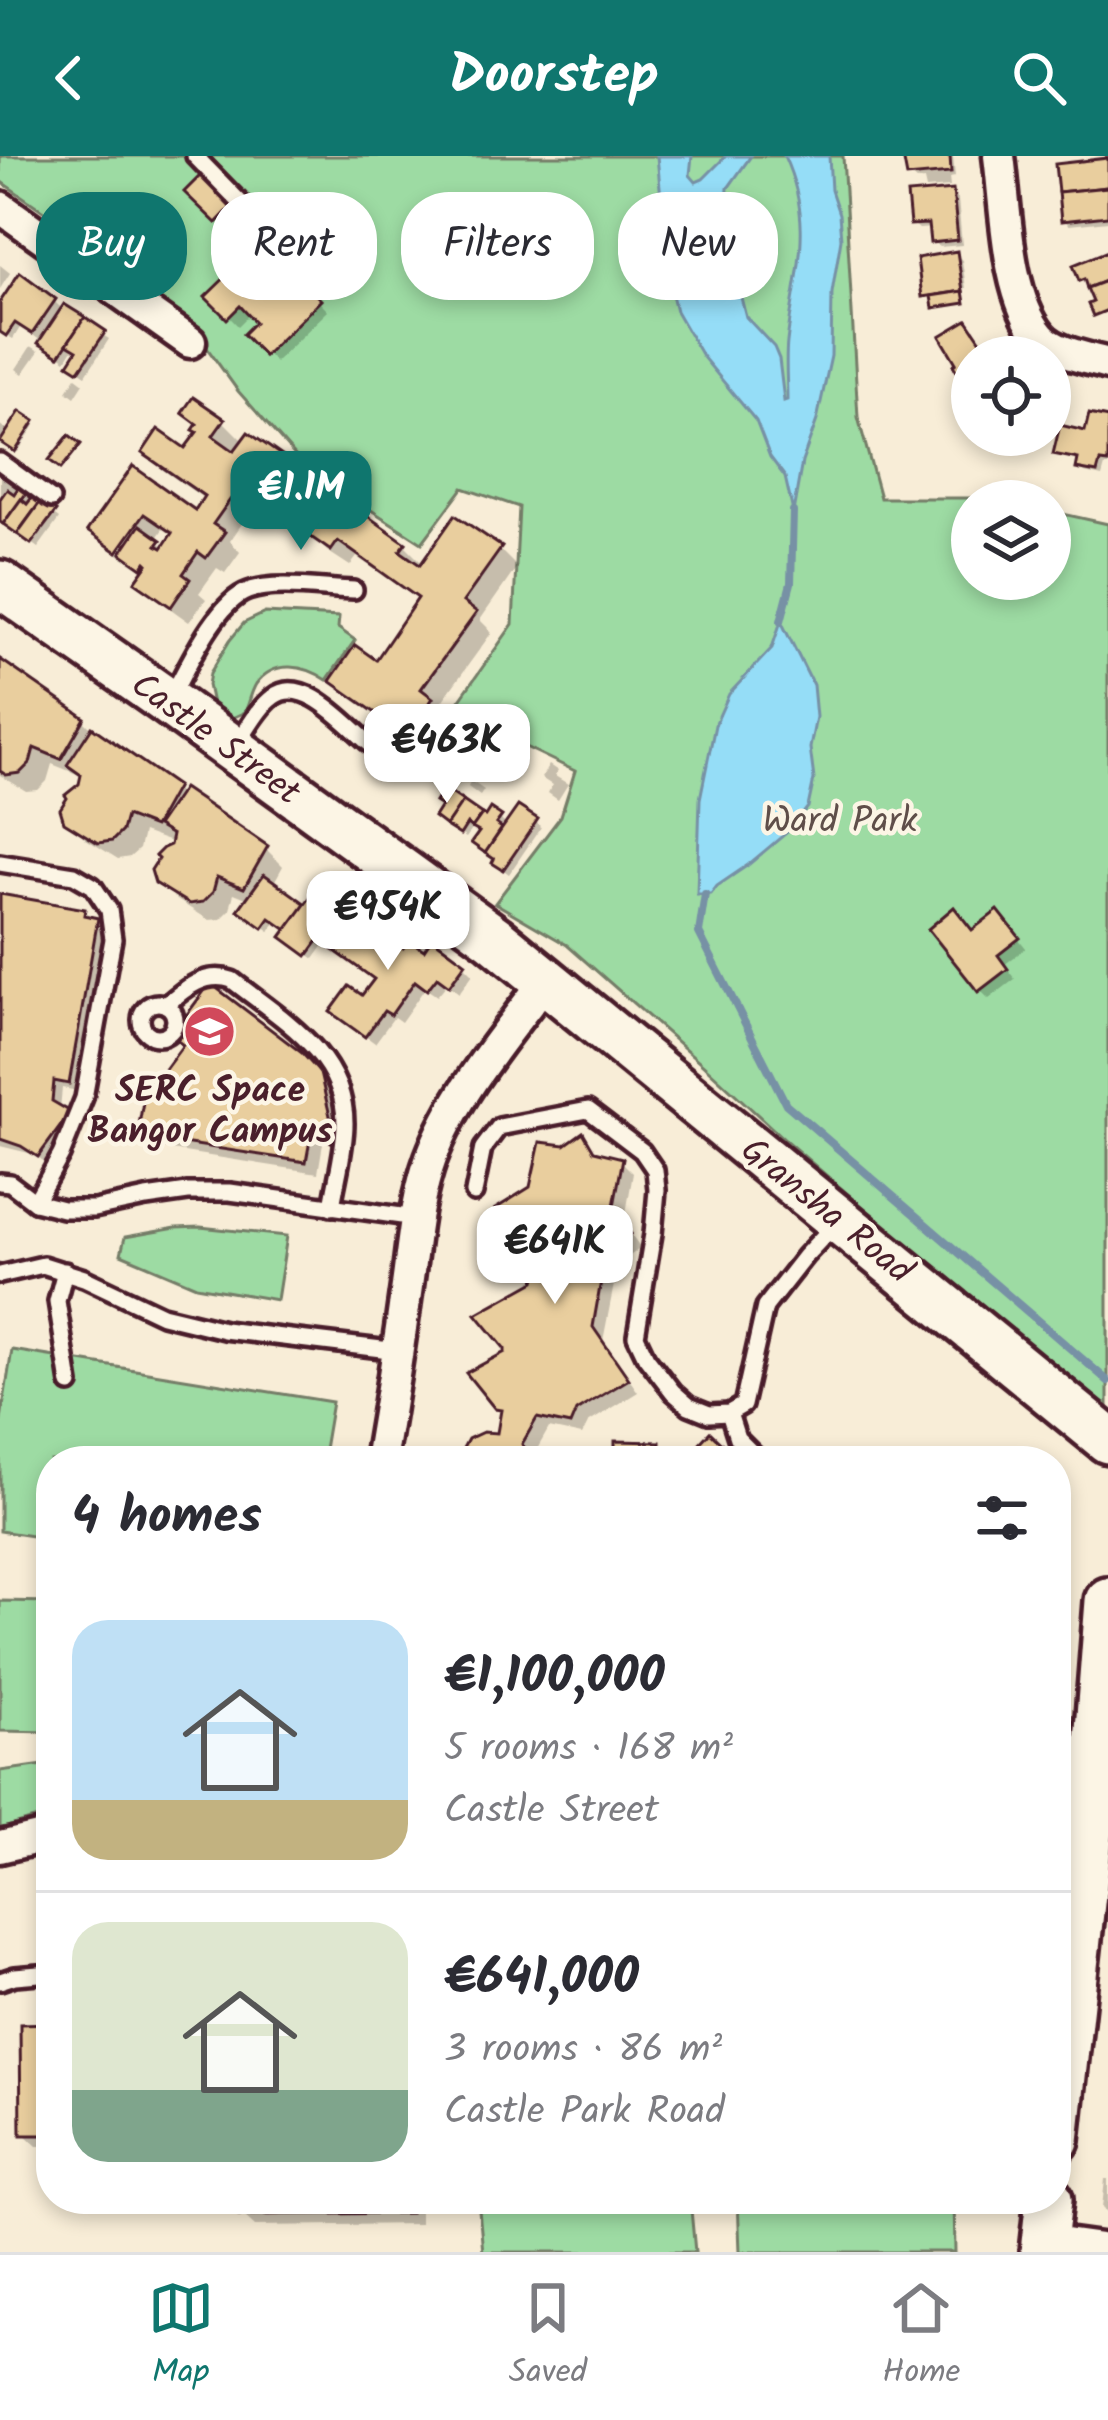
<!DOCTYPE html>
<html lang="en">
<head>
<meta charset="utf-8">
<style>
  body { margin:0; font-family:Kalam,sans-serif; background:#f7f7f7; color:#2b2b33; height:100vh; display:flex; flex-direction:column; font-size:45px; white-space:nowrap }
  * { box-sizing:border-box; margin:0 }
  p { font-size:39px; color:#7c7c81 }
  .icon { flex:none; width:66px; height:66px; fill:none; stroke:currentColor; stroke-width:2; stroke-linecap:round; stroke-linejoin:round }
  .map { position:relative; flex:1; overflow:hidden }
  .drawer { position:absolute; left:36px; top:1290px; width:1035px; height:768px; display:flex; flex-direction:column; background:#fff; border-radius:48px; box-shadow:0 6px 18px #0003 }
  .drawer>* { flex:none }
  .top-card { position:absolute; left:36px; top:36px; width:1038px; height:108px; display:flex; gap:24px }
  .tools { position:absolute; left:951px; top:180px; display:grid; gap:24px }
  .tools a { display:grid; place-items:center; width:120px; height:120px; border-radius:50%; background:#fff; box-shadow:0 6px 18px #0003; font-size:60px }
  .price { position:absolute; translate:-50% -102px; padding:0 27px; border-radius:24px; background:#fff; color:#222; font-size:39px; line-height:78px; filter:drop-shadow(0 3px 6px #0008) }
  .price::after { content:''; position:absolute; left:50%; top:72px; width:36px; height:27px; margin-left:-18px; background:inherit; clip-path:polygon(0 0,100% 0,50% 100%) }
  .price.current { background:#0f766e; color:#fff }
  ul { padding:0; list-style:none }
  li { display:flex; align-items:center; gap:36px; height:300px; padding:0 36px }
  li+li { border-top:3px solid #e1e1e2 }
  li span { display:grid; place-items:center; flex:none; width:336px; height:240px; border-radius:36px; color:#555 }
  li>.icon { margin-inline-start:auto }
  span .icon { width:144px; height:144px; fill:#fffc; stroke-width:1 }
  li b { font-size:51px }
  h2 { display:flex; justify-content:space-between; align-items:center; height:144px; padding:0 36px; font-size:51px }
  .chip { padding:0 42px; border-radius:48px; background:#fff; box-shadow:0 6px 18px #0003; font-size:42px; line-height:108px }
  .chip.current { background:#0f766e; color:#fff }
  header { display:flex; justify-content:space-between; align-items:center; height:156px; padding:0 36px; background:#0f766e; color:#fff; font-size:54px; font-weight:800 }
  .dock { display:flex; justify-content:space-around; align-items:center; height:168px; border-top:3px solid #e1e1e2; background:#fff; font-size:33px; color:#7c7c81 }
  .dock a { display:grid; justify-items:center; gap:6px }
  .dock .current { color:#0f766e }
  .map>svg:first-child { display:block }
  .green { fill:#9ddba3; stroke:#747d67; stroke-width:3 }
  .water { fill:#95ddf7; stroke:#7791a5; stroke-width:3 }
  .shadow { fill:#0003; fill-rule:evenodd }
  .lines { fill:none; stroke-linecap:round; stroke-linejoin:round }
  .stream { stroke:#7791a5; stroke-width:8 }
  .building { fill:#e9ce9e; stroke:#4a1f2b; stroke-width:3 }
  .lane-casing { stroke:#4a1f2b; stroke-width:24 }
  .street-casing { stroke:#4a1f2b; stroke-width:39 }
  .secondary-casing { stroke:#4a1f2b; stroke-width:54 }
  .lane { stroke:#fcf5e5; stroke-width:15 }
  .street { stroke:#fcf5e5; stroke-width:30 }
  .secondary { stroke:#fcf5e5; stroke-width:45 }
  .labels { text-anchor:middle; stroke-width:9; stroke-linejoin:round; paint-order:stroke }
  .street-label { font-size:36px; fill:#4a1f2b; stroke:#fcf5e5 }
  .park-label { font-size:36px; fill:#5f4e49; stroke:#fcf5e5 }
  .poi-label { font-size:36px; font-weight:bold; fill:#4a1f2b; stroke:#fcf5e5 }
</style>
</head>
<body>
<header><svg class="icon" aria-label="back" viewBox="0 0 24 24"><path d="M15 5l-7 7 7 7"/></svg>Doorstep<svg class="icon" aria-label="search" viewBox="0 0 24 24"><circle cx="10" cy="10" r="6"/><path d="M15 15l6 6"/></svg></header>
<div class="map">
<svg width="1108" height="2096" viewBox="0 0 1108 2096">
  <rect width="100%" height="100%" fill="#f8edd7"/>
  <filter id="ink" filterUnits="userSpaceOnUse"><feTurbulence type="fractalNoise" baseFrequency=".00833" numOctaves="2"/><feDisplacementMap in="SourceGraphic" scale="24" xChannelSelector="R" yChannelSelector="G"/><feConvolveMatrix kernelMatrix="1 2 1 2 8 2 1 2 1" color-interpolation-filters="sRGB"/></filter>
  <g filter="url(#ink)">
    <g class="green">
      <polygon points="0,0 843,0 858,261 880,342 993,342 1008,345 972,345 972,423 1050,423 1050,355 1108,368 1108,1255 985,1156 785,984 707,912 567,789 495,747 561,660 575,615 513,585 449,559 513,468 519,351 463,332 422,387 306,312 238,235 192,171 97,92 0,25"/>
      <path d="M265,457l74,4 -1,11 17,12 -28,40c-22,-15 -53,-21 -71,4 -5,8 -7,20 -11,28l-13,6 -20,-14 -4,-19 2,-12 20,-33 14,-17z"/>
      <polygon points="200,1071 287,1080 277,1144 196,1130 121,1098 125,1081 176,1072"/>
      <polygon points="12,1194 332,1246 322,1305 51,1305 51,1383 0,1375 0,1270"/>
      <polygon points="0,1445 51,1446 51,1576 0,1575"/>
      <polygon points="51,1608 51,1658 0,1673 0,1615"/>
      <polygon points="478,2043 690,2043 695,2096 483,2096"/>
      <polygon points="738,2043 954,2043 955,2096 740,2096"/>
    </g>
    <g class="water">
      <path d="M657,0h35l-2,19 6,7 7,-3 23,-23h25l-23,32 -1,19 5,55 14,55 28,30 5,12 5,42 3,-1c0,-19 -2,-39 0,-58 8,-70 29,-116 -3,-186h45l2,34 8,24 2,25 -9,54 -1,63 -14,64 -15,42 -9,50 -8,-35 -15,-20 -14,-36 -54,-65 -26,-45 -7,-29z"/>
      <polygon points="781,465 813,529 816,561 810,592 814,623 808,651 791,673 748,709 717,730 711,738 697,738 700,643 715,569 729,538 772,492"/>
    </g>
    <g class="shadow">
      <polygon points="907,0 953,0 955,21 949,22 950,31 926,33 924,24 916,25 910,20"/>
      <polygon points="1108,5 1108,65 1069,69 1064,64"/>
      <polygon points="205,19 239,54 223,70 188,36"/>
      <polygon points="952,37 958,43 962,89 939,91 933,86 932,72 919,73 913,68"/>
      <polygon points="268,94 328,155 275,206 247,178 260,166 251,157 238,170 210,141 249,112"/>
      <polygon points="956,99 962,104 966,132 925,137"/>
      <polygon points="0,109 10,117 0,133"/>
      <polygon points="54,145 63,154 109,183 86,219 77,213 80,195 74,191 66,204 21,170 13,183 0,175 0,152"/>
      <polygon points="972,173 990,201 972,201 972,220 967,222 962,217"/>
      <polygon points="31,190 39,195 23,218 16,213"/>
      <polygon points="76,221 84,227 75,241 67,235"/>
      <polygon points="21,259 35,269 18,296 1,283 0,285 0,269 10,276"/>
      <path d="M223,265l21,21 160,103 19,19 77,-14 17,17 -37,53 12,12 -54,75 11,11 -23,32 -75,-52 -17,-18 42,-16 44,-63 -63,-44 -7,9 -23,-15 -18,-18 4,-6 -41,-29 -16,23 -8,-6 -18,26 10,11 -15,21 -8,-5 -18,25 7,6 -17,23 -32,-23 -18,-18 7,-9 -38,-24 -18,-17 44,-61 62,44 10,-14 -43,-30 -17,-18h40zM163,373l11,8 -9,11 -9,-9z"/>
      <polygon points="1108,265 1108,310 1105,310 1102,321 1085,317 1079,312 1094,303 1057,297"/>
      <polygon points="0,319 59,363 38,392 0,364"/>
      <polygon points="0,509 83,564 97,578 182,639 266,693 283,710 273,728 306,752 335,762 340,767 314,803 291,786 290,774 277,765 270,775 247,759 249,743 234,737 230,754 221,763 209,764 177,744 158,725 179,689 143,676 139,693 130,701 118,703 86,683 67,664 82,630 82,620 52,608 47,625 38,634 26,635 0,619"/>
      <polygon points="549,609 558,615 555,620 568,628 558,644 548,637 552,629 541,622"/>
      <polygon points="471,625 484,634 480,640 468,631"/>
      <polygon points="500,663 507,670 536,666 541,671 509,718 501,712 497,704 480,692 482,677 474,671 466,682 443,666"/>
      <polygon points="0,741 84,755 106,774 78,935 62,932 60,953 78,967 48,1008 33,998 0,990"/>
      <polygon points="1006,767 1026,792 1004,809 1015,823 989,843 980,834 973,777"/>
      <polygon points="403,796 464,809 473,818 459,837 447,828 437,840 425,832 401,866 394,861 375,887 343,864"/>
      <polygon points="314,913 331,932 346,997 324,981 318,1017 152,991 140,979"/>
      <polygon points="583,980 599,1000 621,1005 633,1017 624,1069 641,1092 618,1108 603,1185 638,1236 588,1267 582,1279 549,1272 531,1304 609,1305 459,1305 500,1280 504,1258 497,1251 508,1198 537,1127 543,1105 533,1033 566,992"/>
      <polygon points="659,1289 671,1301 671,1305 618,1305"/>
      <polygon points="1059,1626 1068,1627 1069,1636 1060,1635"/>
      <polygon points="51,1870 51,1990 37,1990 24,1978"/>
      <polygon points="1105,2023 1108,2023 1108,2058 1102,2052"/>
      <polygon points="242,2043 420,2043 420,2068 255,2070 242,2058"/>
    </g>
    <g class="lines">
      <g class="stream">
        <polyline points="781,465 791,427 793,356"/>
        <polyline points="705,738 699,777 786,948 1108,1225"/>
      </g>
    </g>
    <g class="building">
      <polygon points="903,0 950,0 951,17 907,21"/>
      <polygon points="1108,2 1108,31 1058,36 1055,8"/>
      <polygon points="205,15 235,47 216,67 184,36"/>
      <polygon points="1108,31 1108,60 1061,65 1058,36"/>
      <polygon points="953,34 958,84 930,87 928,68 910,69 907,38"/>
      <polygon points="268,90 321,144 264,200 243,178 255,166 240,150 227,163 205,141 244,103 249,108"/>
      <polygon points="957,95 963,135 922,141 917,102"/>
      <polygon points="1108,95 1108,124 1087,132 1084,123 1079,125 1073,109"/>
      <polygon points="20,116 56,143 32,178 15,167 6,180 0,176 0,146"/>
      <polygon points="1108,124 1108,154 1093,160 1088,148 1093,146 1087,132"/>
      <polygon points="963,135 965,147 933,152 931,140"/>
      <polygon points="64,148 85,161 59,200 38,187"/>
      <polygon points="85,161 106,175 79,215 68,208 77,194 67,188"/>
      <polygon points="967,164 991,200 972,201 972,211 959,219 953,209 956,207 940,180"/>
      <polygon points="193,241 225,263 213,280 234,295 248,276 406,387 400,395 420,409 455,359 502,391 463,446 477,456 421,533 433,542 407,579 330,525 355,489 376,504 418,442 338,385 331,395 305,377 312,368 254,327 237,350 230,344 213,368 225,376 206,402 198,396 183,418 190,423 171,451 135,426 148,408 146,406 142,412 121,397 140,369 161,384 157,389 162,392 172,377 144,358 117,396 87,375 133,310 195,354 204,340 142,297 158,273 185,292 197,276 193,274 197,268 182,257"/>
      <polygon points="20,255 35,265 15,296 0,286"/>
      <polygon points="1089,258 1108,262 1108,307 1100,306 1097,317 1076,313 1078,303 1053,298 1060,269 1085,275"/>
      <polygon points="69,279 81,288 61,313 49,304"/>
      <polygon points="20,329 28,335 3,368 0,366 0,343 7,333 14,338"/>
      <polygon points="34,339 41,345 17,378 3,368 21,343 27,348"/>
      <polygon points="41,345 56,355 31,388 17,378"/>
      <polygon points="0,503 85,562 61,603 34,592 30,607 20,617 6,619 0,615"/>
      <polygon points="92,571 177,630 154,671 126,660 122,675 112,685 98,687 64,666 60,653 67,642 65,639 79,628 81,619 67,609"/>
      <polygon points="183,632 268,690 244,732 217,721 213,736 203,746 189,748 155,727 151,714 158,703 155,700 163,692 170,689 172,679 157,670"/>
      <polygon points="444,632 463,645 446,670 434,661 441,650 435,646"/>
      <polygon points="463,645 482,658 472,672 467,668 460,679 446,670"/>
      <polygon points="518,650 538,663 503,714 492,707 494,703 485,697"/>
      <polygon points="490,652 502,660 496,668 502,672 485,697 471,687 479,676 472,672 482,658 485,660"/>
      <polygon points="264,718 306,748 287,774 270,762 263,772 238,754"/>
      <polygon points="0,738 85,753 84,759 98,762 69,928 54,925 52,945 71,956 38,1001 21,990 0,983"/>
      <polygon points="311,740 337,759 307,800 281,781"/>
      <polygon points="954,751 972,774 998,754 1020,782 998,799 1008,813 978,836 928,773"/>
      <polygon points="357,759 403,792 409,784 424,794 432,782 466,807 449,830 437,821 427,834 415,825 391,859 384,855 365,881 330,856 349,830 362,839 374,823 332,793"/>
      <polygon points="210,827 302,897 320,917 337,990 312,973 306,1006 137,980 147,923 158,923 183,889 171,880"/>
      <polygon points="583,976 594,995 623,1002 613,1055 631,1078 606,1096 593,1171 629,1223 576,1255 570,1269 537,1262 522,1288 528,1301 615,1302 615,1285 660,1286 660,1305 456,1305 468,1283 483,1276 497,1277 501,1254 495,1253 466,1217 505,1196 505,1193 476,1158 535,1125 540,1105 495,1053 530,1031 540,986 565,989"/>
      <polygon points="710,1276 735,1300 734,1305 683,1305"/>
      <polygon points="51,1867 51,1979 21,1979 20,1868"/>
      <polygon points="239,2043 409,2043 410,2057 239,2059"/>
    </g>
    <g class="lines">
      <defs>
        <g id="lane">
          <polyline points="195,0 307,115"/>
          <polyline points="0,306 51,343"/>
          <path d="M170,543c16,-29 46,-97 78,-108 28,-10 75,-2 106,-1"/>
          <path d="M237,588c11,-15 21,-36 36,-47 30,-24 74,28 97,47"/>
          <polyline points="0,707 74,719 93,730 109,754 113,783 84,942 61,999 35,1046"/>
          <circle cx="158" cy="864" r="17"/>
          <path d="M166,849c19,-17 40,-34 66,-25 48,38 113,74 113,143 0,27 -9,57 -13,84"/>
          <polyline points="0,1026 10,1027 35,1046 63,1053 94,1053 146,1042 188,1036 230,1036 416,1062"/>
          <polyline points="474,1037 483,992 499,971 588,954 642,995 655,1014 657,1034 653,1078 636,1180 646,1201 673,1236 689,1250 709,1258 729,1257 743,1249 765,1151 805,1100 838,1065"/>
          <polyline points="65,1115 57,1145 70,1228"/>
          <polyline points="0,1119 43,1109 84,1122 162,1159 224,1174 398,1195"/>
          <polyline points="729,1257 737,1282 760,1305"/>
          <polyline points="0,1825 15,1820 51,1817"/>
        </g>
        <g id="street">
          <path d="M999,0c7,52 7,139 41,180 14,17 47,22 68,28"/>
          <polyline points="0,51 190,186"/>
          <path d="M380,1305c10,-58 19,-116 27,-175 6,-42 9,-87 24,-128 24,-65 74,-123 116,-179"/>
          <polyline points="0,1691 51,1679"/>
          <polyline points="1044,2085 1108,2094"/>
        </g>
        <g id="secondary">
          <polyline points="0,428 168,546 494,782 1108,1284"/>
          <polyline points="1056,1984 1091,1664 1108,1445"/>
          <polyline points="1043,2096 1049,2043"/>
        </g>
      </defs>
      <use href="#lane" class="lane-casing"/>
      <use href="#street" class="street-casing"/>
      <use href="#secondary" class="secondary-casing"/>
      <use href="#lane" class="lane"/>
      <use href="#street" class="street"/>
      <use href="#secondary" class="secondary"/>
    </g>
  </g>
  <defs>
    <symbol id="university-disc" viewBox="-11 -11 22 22"><circle r="9.5" fill="#d1495b" stroke="#fcf5e5"/><path d="M0-5L7-2L0 1L-7-2ZM-4 1L0 2.5L4 1V4Q0 6-4 4Z" fill="#fff"/></symbol>
  </defs>
  <g fill-rule="evenodd">
    <use href="#university-disc" x="180" y="846" width="59" height="59"/>
  </g>
  <g class="labels">
    <g class="street-label">
      <text transform="translate(217 581) rotate(36)" y="13">Castle Street</text>
      <text transform="translate(828 1053) rotate(39)" y="13">Gransha Road</text>
    </g>
    <g class="park-label">
      <text x="840" y="676">Ward Park</text>
    </g>
    <g class="poi-label">
      <text x="210" y="945">SERC Space<tspan x="210" dy="41">Bangor Campus</tspan></text>
    </g>
  </g>
</svg>
<div class="tools">
<a><svg class="icon" aria-label="locate" viewBox="0 0 24 24"><circle cx="12" cy="12" r="6"/><path d="M12 2v4M12 18v4M2 12h4M18 12h4"/></svg></a>
<a><svg class="icon" aria-label="layers" viewBox="0 0 24 24"><path d="M12 4l9 5-9 5-9-5zM3 14l9 5 9-5"/></svg></a>
</div>
<b class="price current" style="left:301px;top:397px">€1.1M</b>
<b class="price" style="left:447px;top:650px">€463K</b>
<b class="price" style="left:388px;top:817px">€954K</b>
<b class="price" style="left:555px;top:1151px">€641K</b>
<div class="top-card">
<a class="chip current">Buy</a>
<a class="chip">Rent</a>
<a class="chip">Filters</a>
<a class="chip">New</a>
</div>
<section class="drawer">
<h2>4 homes<svg class="icon" aria-label="filters" viewBox="0 0 24 24"><path d="M4 7h16M4 17h16"/><circle cx="9" cy="7" r="2"/><circle cx="15" cy="17" r="2"/></svg></h2>
<ul>
<li><span style="background:linear-gradient(#bfe0f5 75%,#c2b280 0)"><svg class="icon" aria-label="home" viewBox="0 0 24 24"><path d="M3 11l9-7 9 7M6 9v11h12V9"/></svg></span><div><b>€1,100,000</b><p>5 rooms · 168 m²</p><p>Castle Street</p></div></li>
<li><span style="background:linear-gradient(#dfe7d0 70%,#7fa58c 0)"><svg class="icon" aria-label="home" viewBox="0 0 24 24"><path d="M3 11l9-7 9 7M6 9v11h12V9"/></svg></span><div><b>€641,000</b><p>3 rooms · 86 m²</p><p>Castle Park Road</p></div></li>
</ul>
</section>
</div>
<nav class="dock">
<a class="current"><svg class="icon" aria-label="map" viewBox="0 0 24 24"><path d="M3 6l6-2 6 2 6-2v14l-6 2-6-2-6 2zM9 4v14M15 6v14"/></svg>Map</a>
<a><svg class="icon" aria-label="saved" viewBox="0 0 24 24"><path d="M7 4h10v16l-5-4-5 4z"/></svg>Saved</a>
<a><svg class="icon" aria-label="home" viewBox="0 0 24 24"><path d="M3 11l9-7 9 7M6 9v11h12V9"/></svg>Home</a>
</nav>
</body>
</html>
